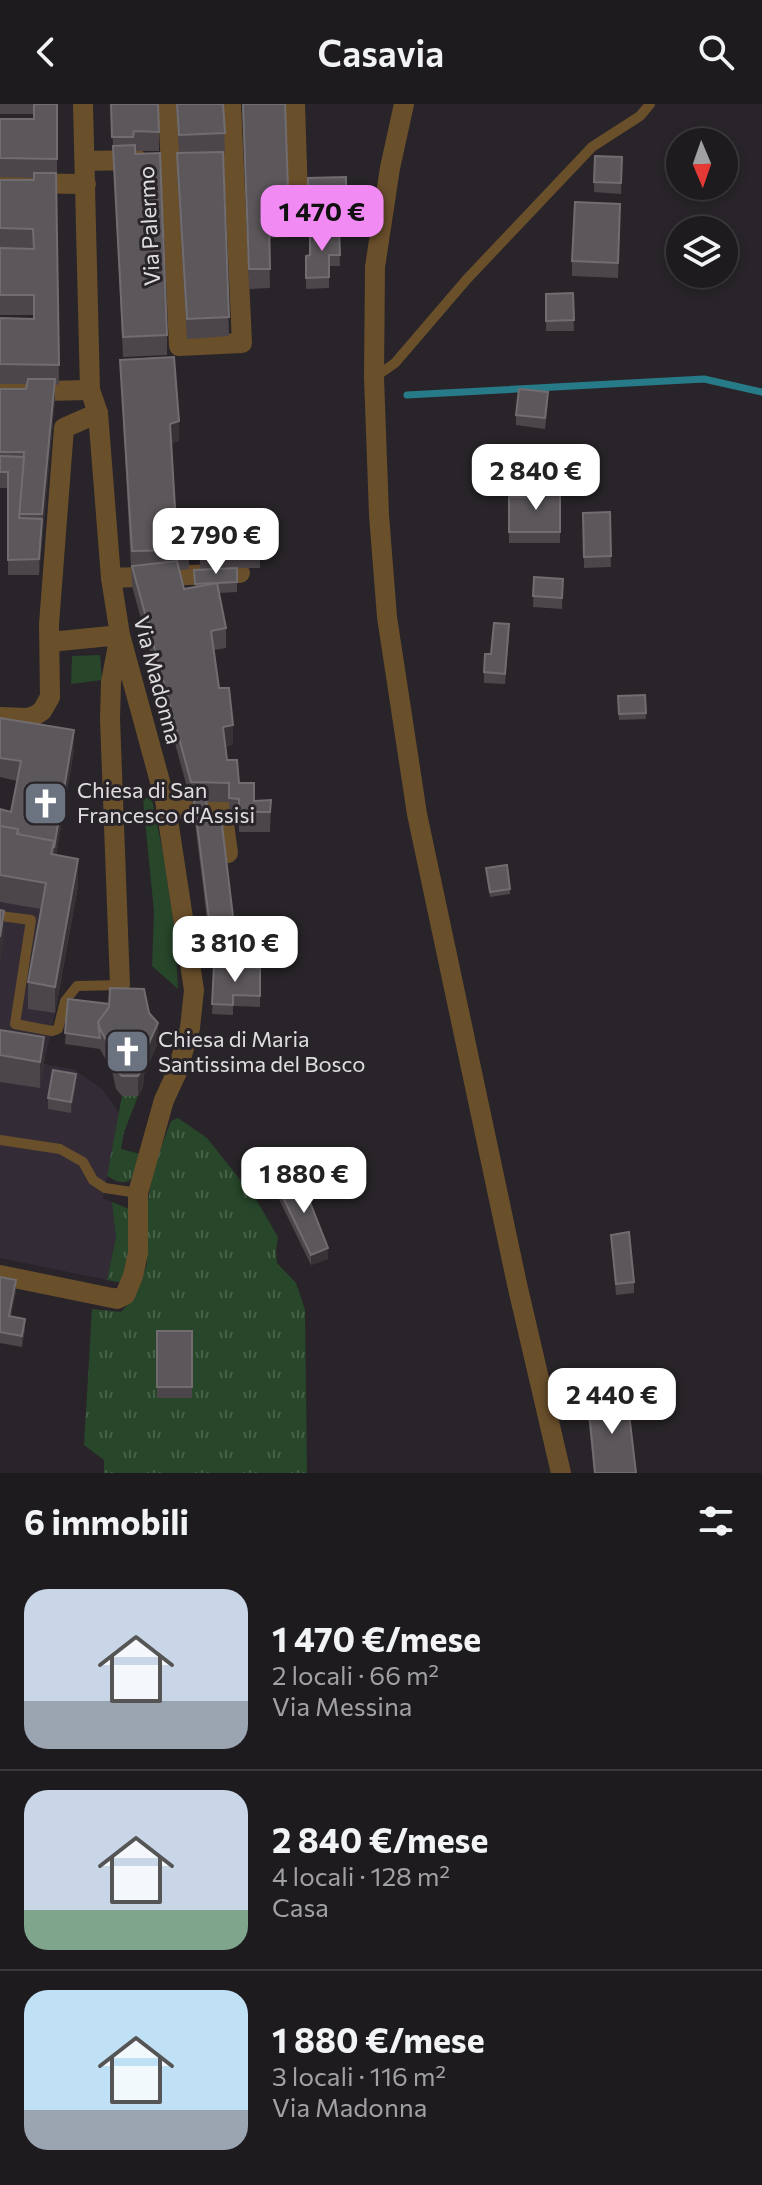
<!DOCTYPE html>
<html lang="it">
<head>
<meta charset="utf-8">
<style>
  body { margin:0; font-family:Commissioner,sans-serif; background:#262428; color:#f1f3f6; height:100vh; display:flex; flex-direction:column; font-size:30px; white-space:nowrap }
  * { box-sizing:border-box; margin:0 }
  p { font-size:26px; color:#a1a1a4 }
  .icon { flex:none; width:44px; height:44px; fill:none; stroke:currentColor; stroke-width:2; stroke-linecap:round; stroke-linejoin:round }
  .map { position:relative; height:1369px; overflow:hidden }
  .side { display:flex; flex-direction:column; background:#1e1b1f; flex:1 }
  .side>* { flex:none }
  .needle { width:52px; rotate:178deg }
  .buttons { position:absolute; left:666px; top:24px; display:grid; gap:16px }
  .buttons a { display:grid; place-items:center; width:72px; height:72px; border-radius:50%; background:#1e1b1f; box-shadow:0 4px 12px #0003,0 0 0 2px #3c393d; font-size:40px }
  .price { position:absolute; translate:-50% -68px; padding:0 18px; border-radius:16px; background:#fff; color:#222; font-size:26px; line-height:52px; filter:drop-shadow(0 2px 4px #0008) }
  .price::after { content:''; position:absolute; left:50%; top:48px; width:24px; height:18px; margin-left:-12px; background:inherit; clip-path:polygon(0 0,100% 0,50% 100%) }
  .price.on { background:#f18af3; color:#111 }
  ul { padding:0; list-style:none }
  li { display:flex; align-items:center; gap:24px; height:200px; padding:0 24px }
  li+li { border-top:2px solid #3c393d }
  li span { display:grid; place-items:center; flex:none; width:224px; height:160px; border-radius:24px; color:#555 }
  li>.icon { margin-inline-start:auto }
  span .icon { width:96px; height:96px; fill:#fffc; stroke-width:1 }
  li b { font-size:34px }
  h2 { display:flex; justify-content:space-between; align-items:center; height:96px; padding:0 24px; font-size:34px }
  header { display:flex; justify-content:space-between; align-items:center; height:104px; padding:0 24px; background:#1e1b1f; font-size:36px; font-weight:600 }
  .map>svg:first-child { display:block }
  .built { fill:#332c36 }
  .grass { fill:url(#grass-tufts) }
  .garden { fill:#27462a }
  .lines { fill:none; stroke-linecap:round; stroke-linejoin:round }
  .stream { stroke:#277a88; stroke-width:7 }
  .lane { stroke:#6a4f2b; stroke-width:10 }
  .street { stroke:#6a4f2b; stroke-width:20 }
  .wall { fill:#4c464a }
  .shaded-wall { fill:#373236 }
  .building { fill:#5c575b; stroke:#716c70; stroke-width:2 }
  .labels { text-anchor:middle; stroke-width:6; stroke-linejoin:round; paint-order:stroke }
  .street-label { font-size:22px; fill:#e0dde1; stroke:#282429 }
  .poi-label { font-size:22px; fill:#e0dde1; stroke:#282429; text-anchor:start }
</style>
</head>
<body>
<header><svg class="icon" aria-label="back" viewBox="0 0 24 24"><path d="M15 5l-7 7 7 7"/></svg>Casavia<svg class="icon" aria-label="search" viewBox="0 0 24 24"><circle cx="10" cy="10" r="6"/><path d="M15 15l6 6"/></svg></header>
<div class="map">
<svg width="762" height="1369" viewBox="0 0 762 1369">
  <defs>
    <pattern id="grass-tufts" width="24" height="20" patternUnits="userSpaceOnUse" patternTransform="scale(2)"><rect width="24" height="20" fill="#27462a"/><path d="M3 7l-1-3M5 7V3M7 7l1-3M15 17l-1-3M17 17v-4M19 17l1-3" fill="none" stroke="#466049"/></pattern>
  </defs>
  <rect width="100%" height="100%" fill="#282429"/>
  <polygon class="built" points="0,749 78,782 55,909 44,960 73,965 102,985 119,1009 103,1094 112,1098 116,1133 107,1176 0,1154"/>
  <g class="grass">
    <path d="M122,992h16l-14,36 -3,17 19,5 -5,23c-11,8 -16,6 -28,-1z"/>
    <polygon points="178,1014 207,1034 257,1097 278,1133 276,1146 277,1159 296,1179 305,1206 307,1369 104,1369 104,1356 84,1341 92,1205 121,1208 135,1193 147,1160 147,1104 153,1064 171,1017"/>
    <polygon points="112,1098 129,1105 132,1127 123,1179 107,1176 116,1133"/>
  </g>
  <g class="garden">
    <polygon points="100,551 102,576 71,580 72,552"/>
    <polygon points="151,691 163,749 175,827 178,885 152,862 154,808 143,696"/>
  </g>
  <g class="lines">
    <polyline class="stream" points="407,291 704,275 762,288"/>
    <g class="lane">
      <polyline points="375,273 395,259 467,175 592,43 640,12 650,0"/>
      <polyline points="0,812 31,816 15,920 52,927 58,925 65,897 77,882 120,881"/>
      <polyline points="0,1036 60,1045 83,1058 93,1076 105,1084 138,1089"/>
    </g>
    <g class="street">
      <polyline points="168,0 179,242 242,239 231,0"/>
      <polyline points="295,0 298,93"/>
      <polyline points="404,0 390,64 375,163 374,273 379,411 387,513 417,710 517,1180 561,1369"/>
      <polyline points="85,57 138,56"/>
      <polyline points="0,79 86,80"/>
      <polyline points="0,288 90,286"/>
      <polyline points="111,474 240,469"/>
      <polyline points="50,538 120,531 111,578 110,615 120,881"/>
      <polyline points="0,613 28,614 36,611 42,607 50,593 49,520 64,324 98,309"/>
      <polyline points="167,704 222,705 228,749"/>
      <polyline points="0,1171 117,1195 125,1191 133,1172 138,1149 138,1089 164,996 177,968 190,924 194,886 165,696 120,531 111,474 98,309 90,286 83,0"/>
    </g>
  </g>
  <g class="wall">
    <polygon points="0,0 57,0 57,75 56,74 59,281 55,280 55,294 39,471 8,471 8,384 0,384 0,285 26,285 27,280 0,280 0,214 34,215 34,211 0,211 0,144 33,144 0,144 0,76 34,76 34,74 0,73 0,15 34,15 34,10 0,10"/>
    <polygon points="111,0 159,28 159,47 135,47 167,231 167,251 123,253"/>
    <polygon points="176,0 223,0 225,49 223,49 229,232 187,235 177,69 177,49 179,49"/>
    <polygon points="242,0 285,0 289,133 269,134 270,184 249,185"/>
    <polygon points="595,52 622,53 621,90 594,88"/>
    <polygon points="308,74 346,93 346,103 308,104"/>
    <polygon points="620,116 618,174 572,172 572,157"/>
    <polygon points="339,126 340,162 329,162 329,184 306,185 306,152 310,151"/>
    <polygon points="573,189 574,227 546,227 546,190"/>
    <polygon points="120,256 179,337 172,339 176,421 189,446 189,465 180,466 184,485 195,483 194,466 200,465 199,425 260,424 260,464 237,464 237,488 219,489 226,524 226,544 214,546 219,584 233,640 225,643 227,656 239,679 254,697 271,696 270,728 239,728 239,715 229,714 229,698 206,698 208,714 235,829 235,844 211,847 194,711 194,698 191,698 132,482"/>
    <polygon points="548,299 545,325 516,321 516,311"/>
    <polygon points="560,384 560,439 509,439 509,393 534,393"/>
    <polygon points="610,408 611,463 584,464 583,409"/>
    <polygon points="534,473 563,475 562,505 533,503"/>
    <polygon points="509,531 505,580 484,579 484,568 491,550"/>
    <polygon points="645,591 646,615 619,616 618,592"/>
    <polygon points="0,614 74,646 56,751 78,782 55,909 28,905 28,878 41,805 0,798 0,705 11,708 17,677 0,673"/>
    <polygon points="486,764 510,785 510,790 490,793"/>
    <polygon points="214,862 260,864 260,903 233,902 233,911 212,910"/>
    <polygon points="68,895 158,939 144,970 143,983 138,992 122,992 116,985 112,967 100,945 65,940"/>
    <polygon points="0,926 44,960 40,984 0,978"/>
    <polygon points="76,981 71,1009 48,1005 48,994"/>
    <polygon points="278,1083 328,1155 311,1161 278,1093"/>
    <polygon points="611,1131 634,1178 634,1189 616,1191"/>
    <polygon points="0,1173 16,1187 11,1212 25,1225 22,1243 0,1239"/>
    <rect x="157" y="1227" width="35" height="67"/>
    <polygon points="588,1296 636,1369 594,1369 588,1312"/>
  </g>
  <g class="shaded-wall">
    <polygon points="55,275 55,294 39,471 39,455"/>
    <polygon points="179,317 179,337 170,340 170,320"/>
    <polygon points="233,621 233,640 223,643 223,623"/>
    <polygon points="74,626 74,646 54,764 54,744"/>
    <polygon points="78,755 78,782 55,909 55,883"/>
    <polygon points="4,807 4,834 0,860 0,833"/>
    <polygon points="158,919 158,939 144,970 143,983 138,992 138,972 144,950"/>
    <polygon points="44,933 44,960 40,984 40,958"/>
    <polygon points="76,970 76,981 71,1009 71,998"/>
    <polygon points="328,1144 328,1155 311,1161 311,1151"/>
    <polygon points="16,1176 16,1187 9,1222 9,1212"/>
    <polygon points="25,1215 25,1225 22,1243 22,1232"/>
  </g>
  <g class="building">
    <polygon points="34,0 57,0 57,55 0,54 0,15 34,15"/>
    <polygon points="111,0 158,0 159,28 134,27 133,33 112,33"/>
    <polygon points="177,0 223,0 225,29 179,31"/>
    <polygon points="243,0 285,0 289,113 269,114 270,165 249,165"/>
    <polygon points="135,41 135,50 160,49 167,231 123,233 113,42"/>
    <polygon points="223,48 229,213 187,215 177,49"/>
    <polygon points="595,52 622,53 621,79 594,78"/>
    <polygon points="34,69 56,69 59,261 0,260 0,214 34,215 34,191 0,191 0,144 34,145 33,125 0,124 0,76 34,76"/>
    <polygon points="346,73 346,93 308,94 308,74"/>
    <polygon points="575,98 620,100 618,159 572,157"/>
    <polygon points="339,126 340,151 329,151 329,173 306,174 306,152 310,151 310,127"/>
    <polygon points="573,189 574,216 546,217 546,190"/>
    <polygon points="174,253 179,317 170,320 176,421 187,420 189,446 132,447 120,256"/>
    <polygon points="28,275 55,275 42,410 19,410 24,348 0,348 0,285 26,285"/>
    <polygon points="519,285 548,288 545,314 516,311"/>
    <polygon points="0,352 24,353 19,414 42,415 39,455 8,456 8,368 0,368"/>
    <polygon points="534,384 560,384 560,428 509,428 509,393 534,393"/>
    <polygon points="610,408 611,452 584,453 583,409"/>
    <polygon points="260,424 260,453 200,455 199,425"/>
    <polygon points="177,457 184,485 217,479 226,524 211,527 219,584 229,584 233,621 223,623 227,656 237,656 239,679 254,679 254,697 271,696 270,708 239,708 239,695 229,694 229,679 191,678 132,462"/>
    <polygon points="237,464 237,478 195,480 194,466"/>
    <polygon points="534,473 563,475 562,494 533,492"/>
    <polygon points="494,519 509,520 505,570 484,568 485,550 491,550"/>
    <polygon points="645,591 646,609 619,610 618,592"/>
    <polygon points="0,614 74,626 54,744 54,737 18,731 18,725 0,722 0,705 11,708 21,657 0,654"/>
    <polygon points="206,695 208,714 221,713 235,829 211,831 194,696"/>
    <polygon points="0,722 18,725 17,730 54,737 51,750 78,755 55,883 28,878 46,779 0,771"/>
    <polygon points="507,761 510,785 490,788 486,764"/>
    <polygon points="0,806 4,807 0,833"/>
    <polygon points="214,862 260,864 260,892 233,891 233,901 212,900"/>
    <polygon points="110,884 144,885 149,909 158,919 144,950 143,964 138,972 122,972 116,966 112,947 100,925 98,918 109,903"/>
    <polygon points="68,895 109,900 109,903 98,918 100,934 65,929"/>
    <polygon points="0,926 44,933 40,958 0,951"/>
    <polygon points="53,966 76,970 71,998 48,994"/>
    <polygon points="300,1073 328,1144 311,1151 278,1083"/>
    <polygon points="629,1128 634,1178 616,1180 611,1131"/>
    <polygon points="0,1173 16,1176 9,1212 25,1215 22,1232 0,1228"/>
    <rect x="157" y="1227" width="35" height="56"/>
    <polygon points="627,1292 636,1369 595,1369 588,1296"/>
  </g>
  <defs>
    <symbol id="church-square" viewBox="-11 -11 22 22"><rect x="-9" y="-9" width="18" height="18" rx="4" fill="#6b7280" stroke="#282429"/><path d="M-1.2-6h2.4v3.5h3.3v2.4h-3.3V6h-2.4V-.1h-3.3v-2.4h3.3Z" fill="#fff"/></symbol>
  </defs>
  <g fill-rule="evenodd">
    <use href="#church-square" x="20" y="674" width="51" height="51"/>
    <use href="#church-square" x="102" y="922" width="51" height="51"/>
  </g>
  <g class="labels">
    <g class="street-label">
      <text transform="translate(149 122) rotate(-93)" y="8">Via Palermo</text>
      <text transform="translate(158 576) rotate(75)" y="8">Via Madonna</text>
    </g>
    <g class="poi-label">
      <text x="77" y="694">Chiesa di San<tspan x="77" dy="25">Francesco d'Assisi</tspan></text>
      <text x="158" y="943">Chiesa di Maria<tspan x="158" dy="25">Santissima del Bosco</tspan></text>
    </g>
  </g>
</svg>
<div class="buttons">
<a><svg class="needle" viewBox="-14 -14 28 28"><path d="M0-13l5 13h-10z" fill="#e53935"/><path d="M0 13l5-13h-10z" fill="#a1a1a4"/></svg></a>
<a><svg class="icon" aria-label="layers" viewBox="0 0 24 24"><path d="M12 4l9 5-9 5-9-5zM3 14l9 5 9-5"/></svg></a>
</div>
<b class="price on" style="left:322px;top:149px">1 470 €</b>
<b class="price" style="left:536px;top:408px">2 840 €</b>
<b class="price" style="left:216px;top:472px">2 790 €</b>
<b class="price" style="left:235px;top:880px">3 810 €</b>
<b class="price" style="left:304px;top:1111px">1 880 €</b>
<b class="price" style="left:612px;top:1332px">2 440 €</b>
</div>
<section class="side">
<h2>6 immobili<svg class="icon" aria-label="filters" viewBox="0 0 24 24"><path d="M4 7h16M4 17h16"/><circle cx="9" cy="7" r="2"/><circle cx="15" cy="17" r="2"/></svg></h2>
<ul>
<li><span style="background:linear-gradient(#c9d6e8 70%,#9aa5b1 0)"><svg class="icon" aria-label="home" viewBox="0 0 24 24"><path d="M3 11l9-7 9 7M6 9v11h12V9"/></svg></span><div><b>1 470 €/mese</b><p>2 locali · 66 m²</p><p>Via Messina</p></div></li>
<li><span style="background:linear-gradient(#c9d6e8 75%,#7fa58c 0)"><svg class="icon" aria-label="home" viewBox="0 0 24 24"><path d="M3 11l9-7 9 7M6 9v11h12V9"/></svg></span><div><b>2 840 €/mese</b><p>4 locali · 128 m²</p><p>Casa</p></div></li>
<li><span style="background:linear-gradient(#bfe0f5 75%,#9aa5b1 0)"><svg class="icon" aria-label="home" viewBox="0 0 24 24"><path d="M3 11l9-7 9 7M6 9v11h12V9"/></svg></span><div><b>1 880 €/mese</b><p>3 locali · 116 m²</p><p>Via Madonna</p></div></li>
</ul>
</section>
</body>
</html>
